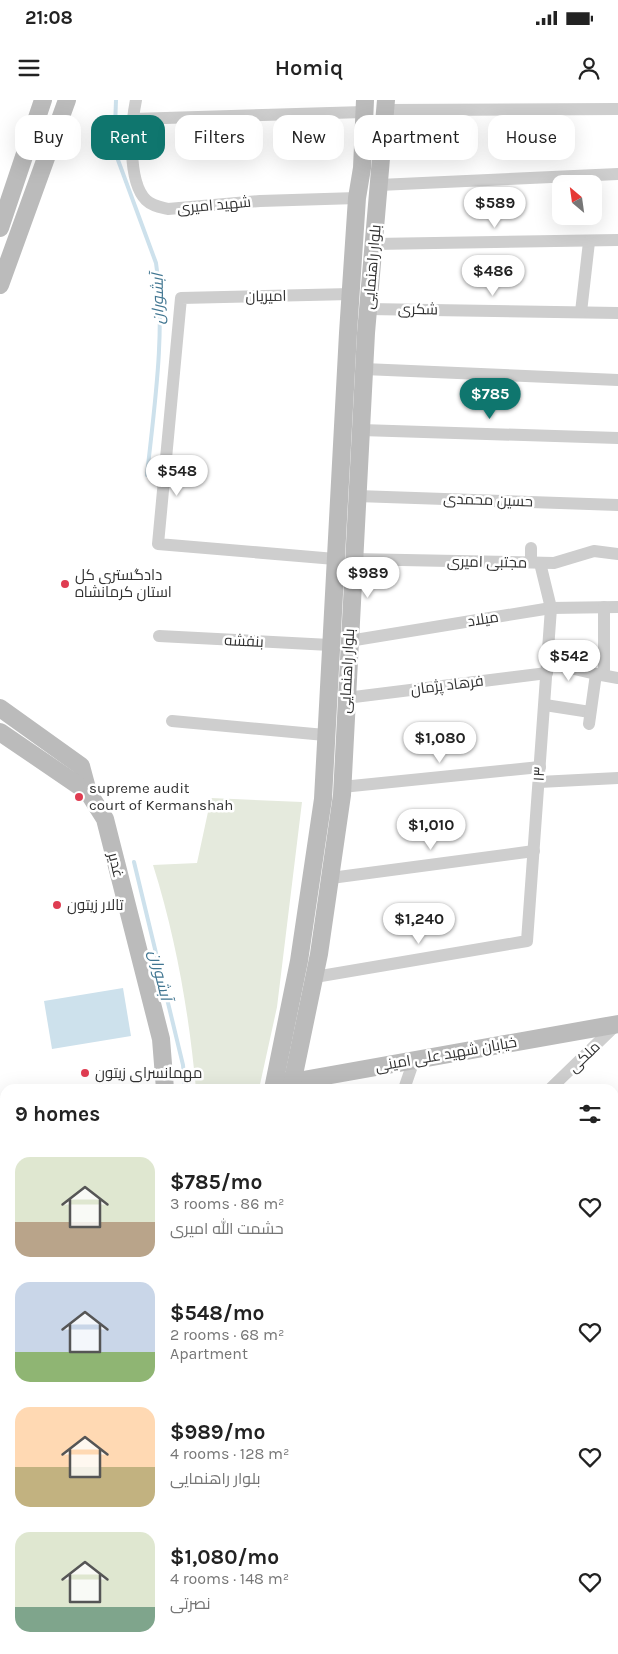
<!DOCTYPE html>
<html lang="en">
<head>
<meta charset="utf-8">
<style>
  body { margin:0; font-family:Karla,Cairo,sans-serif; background:#f6f6f6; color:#222; height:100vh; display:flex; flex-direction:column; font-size:19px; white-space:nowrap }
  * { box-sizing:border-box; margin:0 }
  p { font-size:16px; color:#767676 }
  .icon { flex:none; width:28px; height:28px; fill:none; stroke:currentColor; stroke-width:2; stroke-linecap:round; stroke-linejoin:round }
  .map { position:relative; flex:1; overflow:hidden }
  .drawer { position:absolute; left:0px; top:984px; width:619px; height:571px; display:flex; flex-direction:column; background:#fff; border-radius:15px 15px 0 0; box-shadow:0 5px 20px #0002 }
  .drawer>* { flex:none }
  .hud { position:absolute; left:15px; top:15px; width:589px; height:45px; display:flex; gap:10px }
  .needle { width:32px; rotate:331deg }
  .tools { position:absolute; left:552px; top:75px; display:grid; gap:10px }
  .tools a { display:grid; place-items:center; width:50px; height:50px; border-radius:10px; background:#fff; box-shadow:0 5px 20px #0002; font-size:25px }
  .price { position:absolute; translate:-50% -42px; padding:0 11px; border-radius:18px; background:#fff; color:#222; font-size:16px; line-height:32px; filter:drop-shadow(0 1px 2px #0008) }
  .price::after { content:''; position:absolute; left:50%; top:30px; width:15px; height:11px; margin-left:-8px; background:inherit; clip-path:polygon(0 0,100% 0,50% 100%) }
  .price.selected { background:#0f766e; color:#fff }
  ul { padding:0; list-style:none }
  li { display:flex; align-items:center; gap:15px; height:125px; padding:0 15px }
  li span { display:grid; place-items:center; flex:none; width:140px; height:100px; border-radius:15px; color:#555 }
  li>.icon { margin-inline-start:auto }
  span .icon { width:60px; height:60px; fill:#fffc; stroke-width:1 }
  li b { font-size:21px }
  h2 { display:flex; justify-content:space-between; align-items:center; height:60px; padding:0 15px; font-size:21px }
  .chip { padding:0 18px; border-radius:15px; background:#fff; box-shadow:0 5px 20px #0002; font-size:18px; line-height:45px }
  .chip.selected { background:#0f766e; color:#fff }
  .status { display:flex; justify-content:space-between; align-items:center; height:35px; padding:0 25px; background:#fff; direction:ltr }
  .status svg { height:14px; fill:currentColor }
  header { display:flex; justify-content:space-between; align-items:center; height:65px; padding:0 15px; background:#fff; font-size:22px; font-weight:600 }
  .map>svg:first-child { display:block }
  .green { fill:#e5eadd }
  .water { fill:#cde1ec }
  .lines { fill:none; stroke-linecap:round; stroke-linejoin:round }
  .stream { stroke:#cde1ec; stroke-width:4 }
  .street { stroke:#cecece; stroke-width:12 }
  .secondary { stroke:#bbb; stroke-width:18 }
  .poi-dot { fill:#df3c51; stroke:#fff; stroke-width:2 }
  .labels { text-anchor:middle; stroke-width:5; stroke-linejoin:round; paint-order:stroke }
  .street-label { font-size:15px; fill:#313131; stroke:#fff }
  .poi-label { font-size:15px; fill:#313131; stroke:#fff; text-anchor:start }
  .water-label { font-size:16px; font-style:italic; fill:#417691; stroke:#fff }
</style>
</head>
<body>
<div class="status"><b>21:08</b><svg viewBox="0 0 49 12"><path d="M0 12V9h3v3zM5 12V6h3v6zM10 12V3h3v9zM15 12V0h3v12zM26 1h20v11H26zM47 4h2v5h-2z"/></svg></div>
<header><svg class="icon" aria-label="menu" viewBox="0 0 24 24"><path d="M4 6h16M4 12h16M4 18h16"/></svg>Homiq<svg class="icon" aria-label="person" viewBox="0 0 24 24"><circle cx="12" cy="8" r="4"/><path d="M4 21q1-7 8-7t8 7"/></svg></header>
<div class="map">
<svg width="618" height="1554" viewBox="0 0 618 1554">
  <rect width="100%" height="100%" fill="#fff"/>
  <path class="green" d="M211,698l91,4 -25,205 -18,82h-63c-7,-76 -20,-151 -43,-224l44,-2z"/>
  <polygon class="water" points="123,888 131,936 52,949 44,901"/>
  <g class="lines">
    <g class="stream">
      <path d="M116,0l-1,27 3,33 38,103c10,66 -2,146 -9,212"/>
      <polyline points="134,762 183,965 185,989"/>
      <polyline points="41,1554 42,1550"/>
    </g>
    <g class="street">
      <path d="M136,0c-5,24 -9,81 10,100 6,6 14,7 22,9l92,-8 97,-3"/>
      <polyline points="385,10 618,9"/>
      <polyline points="132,19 364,12"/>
      <polyline points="379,85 618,74"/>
      <polyline points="374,144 618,140"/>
      <polyline points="368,209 618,213"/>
      <polyline points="581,212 589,142"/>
      <polyline points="364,269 618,280"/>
      <polyline points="361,330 618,338"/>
      <polyline points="357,396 618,405"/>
      <polyline points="531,448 531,462"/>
      <polyline points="335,459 158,444 181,198 351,194"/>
      <polyline points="353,459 554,463 594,451 618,454"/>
      <polyline points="159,536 330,545"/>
      <polyline points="349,541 551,508 618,507"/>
      <polyline points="548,563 596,574"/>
      <polyline points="604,575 604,507"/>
      <polyline points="346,598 547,573"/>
      <polyline points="545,605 590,612"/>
      <polyline points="172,621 325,635"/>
      <polyline points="589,624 596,574 618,578"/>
      <polyline points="539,682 618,678"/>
      <polyline points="342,687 540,667"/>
      <polyline points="331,778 534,751"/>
      <polyline points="315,877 527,841 551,508 540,463"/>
      <polyline points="404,989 414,960"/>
      <polyline points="550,989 617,924"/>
      <polyline points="614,1040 618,1010"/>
      <polyline points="614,1104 618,1105"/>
      <polyline points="614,1149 618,1151"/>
      <polyline points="0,1254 5,1254"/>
      <polyline points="0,1337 5,1337"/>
      <polyline points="561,1550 561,1554"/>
    </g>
    <g class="secondary">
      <polyline points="0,128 43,0"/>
      <polyline points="0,185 67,0"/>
      <polyline points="0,608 81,666 88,692 105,719 161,939 165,989"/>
      <polyline points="0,632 88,692"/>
      <polyline points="281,981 292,982 618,924"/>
      <polyline points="273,989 299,861 323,699 348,233 357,98 362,68 365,0"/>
      <polyline points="291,989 319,854 342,695 366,233 386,0"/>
      <polyline points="0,1077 5,1078"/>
      <polyline points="0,1385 5,1386"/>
      <polyline points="614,1394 618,1394"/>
      <polyline points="191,1550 191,1554"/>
      <polyline points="208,1550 208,1554"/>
    </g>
  </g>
  <g class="poi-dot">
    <circle cx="65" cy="484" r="5"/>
    <circle cx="79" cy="697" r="5"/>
    <circle cx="57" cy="805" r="5"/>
    <circle cx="85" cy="973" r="5"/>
  </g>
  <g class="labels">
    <g class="street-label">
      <text transform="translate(214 105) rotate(-5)" y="5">شهید امیری</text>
      <text transform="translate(372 167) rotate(-85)" y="5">بلوار راهنمایی</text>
      <text transform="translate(266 196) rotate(-1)" y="5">امیریان</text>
      <text transform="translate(418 209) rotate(1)" y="5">شکری</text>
      <text transform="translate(488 400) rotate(2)" y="5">حسین محمدی</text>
      <text transform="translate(487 462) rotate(1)" y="5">مجتبی امیری</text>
      <text transform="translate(483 519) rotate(-9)" y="5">میلاد</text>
      <text transform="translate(244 541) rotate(3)" y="5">بنفشه</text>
      <text transform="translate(347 571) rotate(-87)" y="5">بلوار راهنمایی</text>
      <text transform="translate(447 585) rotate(-7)" y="5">فرهاد پژمان</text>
      <text transform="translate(539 674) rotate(-86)" y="5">۱۳</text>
      <text transform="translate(116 765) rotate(76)" y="5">غدیر</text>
      <text transform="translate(446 954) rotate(-10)" y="5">خیابان شهید علی امینی</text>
      <text transform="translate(584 957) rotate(-44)" y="5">ملکی</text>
    </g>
    <g class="poi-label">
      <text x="75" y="480">دادگستری کل<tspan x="75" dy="17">استان کرمانشاه</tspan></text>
      <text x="89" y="693">supreme audit<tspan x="89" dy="17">court of Kermanshah</tspan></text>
      <text x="67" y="810">تالار زیتون</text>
      <text x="95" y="978">مهمانسرای زیتون</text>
    </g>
    <g class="water-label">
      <text transform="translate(157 199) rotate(-91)" y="6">آبشوران</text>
      <text transform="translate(161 875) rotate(76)" y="6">آبشوران</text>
    </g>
  </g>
</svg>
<div class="tools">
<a><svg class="needle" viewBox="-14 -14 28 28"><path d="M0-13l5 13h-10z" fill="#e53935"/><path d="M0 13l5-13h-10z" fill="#767676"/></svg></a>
</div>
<b class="price" style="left:495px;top:129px">$589</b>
<b class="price" style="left:493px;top:197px">$486</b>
<b class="price selected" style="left:490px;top:320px">$785</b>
<b class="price" style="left:177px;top:397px">$548</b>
<b class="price" style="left:368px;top:499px">$989</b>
<b class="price" style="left:569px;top:582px">$542</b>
<b class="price" style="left:440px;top:664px">$1,080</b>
<b class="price" style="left:431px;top:751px">$1,010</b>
<b class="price" style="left:419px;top:845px">$1,240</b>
<div class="hud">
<a class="chip">Buy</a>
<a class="chip selected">Rent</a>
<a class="chip">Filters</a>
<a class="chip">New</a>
<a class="chip">Apartment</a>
<a class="chip">House</a>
</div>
<section class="drawer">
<h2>9 homes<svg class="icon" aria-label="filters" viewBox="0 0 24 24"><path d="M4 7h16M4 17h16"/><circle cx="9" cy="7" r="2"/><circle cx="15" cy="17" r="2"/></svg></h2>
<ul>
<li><span style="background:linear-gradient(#dfe7d0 65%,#b9a48a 0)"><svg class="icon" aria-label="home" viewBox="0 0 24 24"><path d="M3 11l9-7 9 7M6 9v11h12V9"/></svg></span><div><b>$785/mo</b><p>3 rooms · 86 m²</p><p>حشمت الله امیری</p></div><svg class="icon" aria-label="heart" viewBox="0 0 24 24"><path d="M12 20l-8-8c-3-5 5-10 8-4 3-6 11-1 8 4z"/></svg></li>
<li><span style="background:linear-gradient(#c9d6e8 70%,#8fb573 0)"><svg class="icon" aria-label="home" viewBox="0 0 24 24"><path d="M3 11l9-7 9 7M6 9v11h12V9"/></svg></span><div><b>$548/mo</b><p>2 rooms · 68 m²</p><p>Apartment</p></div><svg class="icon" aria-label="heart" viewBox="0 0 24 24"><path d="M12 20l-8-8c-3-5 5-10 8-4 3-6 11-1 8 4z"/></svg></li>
<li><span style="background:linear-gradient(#ffd9b3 60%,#c2b280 0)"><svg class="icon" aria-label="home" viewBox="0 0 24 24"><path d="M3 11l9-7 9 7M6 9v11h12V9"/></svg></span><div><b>$989/mo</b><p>4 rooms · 128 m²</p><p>بلوار راهنمایی</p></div><svg class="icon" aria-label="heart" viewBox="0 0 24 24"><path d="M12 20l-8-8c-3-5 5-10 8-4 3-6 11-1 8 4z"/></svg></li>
<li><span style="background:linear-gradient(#dfe7d0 75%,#7fa58c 0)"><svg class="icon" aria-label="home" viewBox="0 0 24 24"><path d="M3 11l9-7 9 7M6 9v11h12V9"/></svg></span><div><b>$1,080/mo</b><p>4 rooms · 148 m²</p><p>نصرتی</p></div><svg class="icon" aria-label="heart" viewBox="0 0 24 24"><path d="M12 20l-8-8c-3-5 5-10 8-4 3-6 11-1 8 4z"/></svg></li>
</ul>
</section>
</div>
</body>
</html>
